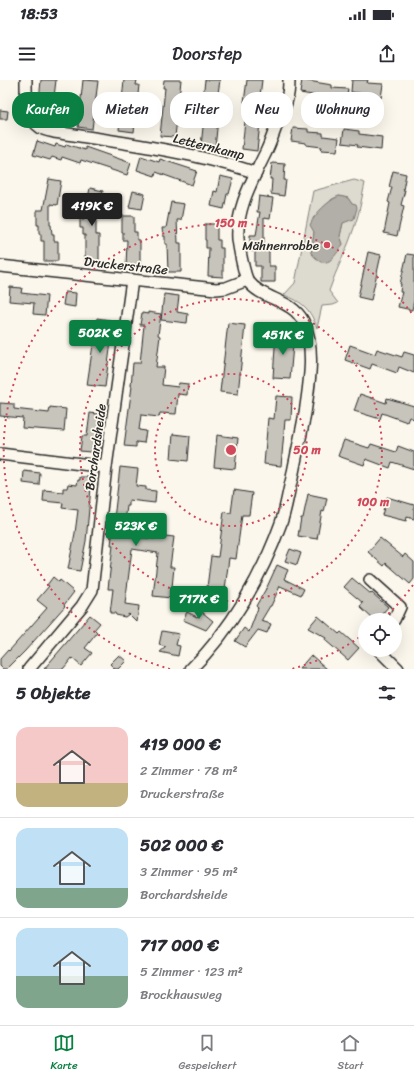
<!DOCTYPE html>
<html lang="de">
<head>
<meta charset="utf-8">
<style>
  body { margin:0; font-family:Sriracha,sans-serif; background:#f7f7f7; color:#2b2b33; height:100vh; display:flex; flex-direction:column; font-size:15px; white-space:nowrap }
  * { box-sizing:border-box; margin:0 }
  p { font-size:13px; color:#7c7c81 }
  .icon { flex:none; width:22px; height:22px; fill:none; stroke:currentColor; stroke-width:2; stroke-linecap:round; stroke-linejoin:round }
  .map { position:relative; height:589px; overflow:hidden }
  .panel { display:flex; flex-direction:column; background:#fff; flex:1 }
  .panel>* { flex:none }
  .top-card { position:absolute; left:12px; top:12px; width:390px; height:36px; display:flex; gap:8px }
  .fabs { position:absolute; left:358px; top:533px; display:grid; gap:8px }
  .fabs a { display:grid; place-items:center; width:44px; height:44px; border-radius:50%; background:#fff; box-shadow:0 4px 16px #0002; font-size:20px }
  .price { position:absolute; translate:-50% -34px; padding:0 9px; border-radius:4px; background:#0b8043; color:#fff; font-size:13px; line-height:26px; filter:drop-shadow(0 1px 2px #0008) }
  .price::after { content:''; position:absolute; left:50%; top:24px; width:12px; height:9px; margin-left:-6px; background:inherit; clip-path:polygon(0 0,100% 0,50% 100%) }
  .price.selected { background:#222; color:#fff }
  ul { padding:0; list-style:none }
  li { display:flex; align-items:center; gap:12px; height:100px; padding:0 16px }
  li+li { border-top:1px solid #e1e1e2 }
  li span { display:grid; place-items:center; flex:none; width:112px; height:80px; border-radius:12px; color:#555 }
  li>.icon { margin-inline-start:auto }
  span .icon { width:48px; height:48px; fill:#fffc; stroke-width:1 }
  li b { font-size:17px }
  h2 { display:flex; justify-content:space-between; align-items:center; height:48px; padding:0 16px; font-size:17px }
  .tag { padding:0 14px; border-radius:16px; background:#fff; box-shadow:0 4px 16px #0002; font-size:14px; line-height:36px }
  .tag.selected { background:#0b8043; color:#fff }
  .status { display:flex; justify-content:space-between; align-items:center; height:28px; padding:0 20px; background:#fff; direction:ltr }
  .status svg { height:11px; fill:currentColor }
  header { display:flex; justify-content:space-between; align-items:center; height:52px; padding:0 16px; background:#fff; font-size:18px; font-weight:600 }
  .tab-bar { display:flex; justify-content:space-around; align-items:center; height:56px; border-top:1px solid #e1e1e2; background:#fff; font-size:11px; color:#7c7c81 }
  .tab-bar a { display:grid; justify-items:center; gap:2px }
  .tab-bar .selected { color:#0b8043 }
  .map>svg:first-child { display:block }
  .green { fill:#dddad0; stroke:#84827e; fill-rule:evenodd }
  .water { fill:#b1afa7; stroke:#7b7a75 }
  .building { fill:#c7c4bc; stroke:#2b2b2b }
  .lines { fill:none; stroke-linecap:round; stroke-linejoin:round }
  .street-casing { stroke:#2b2b2b; stroke-width:14 }
  .street { stroke:#fbf7ec; stroke-width:11 }
  .ring { fill:none; stroke:#d1495b; stroke-width:2; stroke-dasharray:2 4 }
  .poi-dot { fill:#d1495b; stroke:#fbf7ec; stroke-width:1.5 }
  .labels { text-anchor:middle; stroke-width:3.5; stroke-linejoin:round; paint-order:stroke }
  .street-label { font-size:13px; fill:#2b2b2b; stroke:#fbf7ec }
  .poi-label { font-size:13px; fill:#2b2b2b; stroke:#fbf7ec; text-anchor:end }
  .centre { fill:#d1495b; stroke:#fbf7ec; stroke-width:2 }
  .ring-label { font-size:12px; text-anchor:middle; font-weight:bold; fill:#d1495b; stroke:#fbf7ec; stroke-width:3.5; stroke-linejoin:round; paint-order:stroke }
</style>
</head>
<body>
<div class="status"><b>18:53</b><svg viewBox="0 0 49 12"><path d="M0 12V9h3v3zM5 12V6h3v6zM10 12V3h3v9zM15 12V0h3v12zM26 1h20v11H26zM47 4h2v5h-2z"/></svg></div>
<header><svg class="icon" aria-label="menu" viewBox="0 0 24 24"><path d="M4 6h16M4 12h16M4 18h16"/></svg>Doorstep<svg class="icon" aria-label="share" viewBox="0 0 24 24"><path d="M12 15V3M7 8l5-5 5 5M5 13v7h14v-7"/></svg></header>
<div class="map">
<svg width="414" height="589" viewBox="0 0 414 589">
  <rect width="100%" height="100%" fill="#fbf7ec"/>
  <filter id="ink" filterUnits="userSpaceOnUse"><feTurbulence type="fractalNoise" baseFrequency=".025" numOctaves="2"/><feDisplacementMap in="SourceGraphic" scale="8" xChannelSelector="R" yChannelSelector="G"/><feConvolveMatrix kernelMatrix="1 2 1 2 8 2 1 2 1" color-interpolation-filters="sRGB"/></filter>
  <g filter="url(#ink)">
    <path class="green" d="M354,100l11,3c-3,13 -5,28 -10,42 -7,23 -19,44 -26,66l9,12 -5,2 -11,1 -5,22c-7,-19 -14,-26 -33,-33l11,-12 18,-92zM339,116l9,2 4,6 -9,19 -3,13 3,8 -14,17 -18,-8 3,-21 -1,-14 19,-19z"/>
    <path class="water" d="M339,116l9,2 4,6 4,1 1,3 -3,11 -11,4 -3,13 3,8c-4,6 -13,22 -22,18 -4,-2 -7,-6 -10,-9l3,-21 -4,-7c5,-12 18,-24 29,-29z"/>
    <g class="building">
      <polygon points="41,0 56,0 52,34 38,32"/>
      <polygon points="83,0 98,1 92,49 78,47"/>
      <polygon points="124,0 137,0 136,5 139,5 134,52 119,50"/>
      <polygon points="164,0 181,0 175,57 160,56 165,8 163,8"/>
      <polygon points="205,0 220,0 217,20 220,20 215,68 201,66 206,19 203,18"/>
      <polygon points="247,0 262,0 259,24 262,24 257,71 242,69 247,23 244,22"/>
      <polygon points="302,0 332,5 332,8 348,9 346,22 331,21 331,18 300,13"/>
      <polygon points="352,0 368,0 367,3 383,4 381,18 366,17 366,14 351,12"/>
      <polygon points="0,30 8,31 7,39 0,39"/>
      <polygon points="293,48 308,49 308,52 323,53 323,56 339,58 337,71 321,70 322,67 306,65 306,63 291,61"/>
      <polygon points="344,49 359,51 359,54 382,57 381,70 357,67 358,65 342,63"/>
      <polygon points="37,61 55,67 56,64 65,67 66,64 85,70 85,67 131,83 127,95 81,80 80,83 62,77 61,80 52,77 50,80 33,75"/>
      <polygon points="141,76 159,82 160,79 197,91 192,105 156,92 155,96 137,90"/>
      <polygon points="272,83 285,84 284,100 286,100 284,116 271,114 272,99 270,99"/>
      <polygon points="393,91 406,94 403,110 405,110 401,125 404,126 397,156 384,153 390,123 388,122 392,107 389,107"/>
      <polygon points="220,96 233,99 229,114 227,114 224,129 211,126 214,111 217,112"/>
      <polygon points="49,99 61,101 57,125 50,124 50,145 51,145 52,154 54,154 54,161 58,161 58,181 44,181 44,161 41,161 41,154 39,154 39,145 37,145 37,130 43,130"/>
      <polygon points="90,108 103,111 98,135 96,134 96,155 99,155 99,184 85,184 85,155 83,155 83,148 80,148 80,139 84,139"/>
      <polygon points="133,111 145,114 142,129 129,127"/>
      <polygon points="259,116 273,118 270,139 264,138 264,171 269,171 269,186 275,186 275,202 261,202 261,186 255,186 255,171 250,171 250,155 256,155 260,132 257,132"/>
      <polygon points="171,122 184,124 181,140 177,140 178,163 181,163 181,192 168,192 167,164 165,164 165,156 163,156 162,148 166,148"/>
      <polygon points="122,136 134,136 134,152 137,152 137,160 140,160 140,189 126,189 127,160 123,160 123,152 122,152"/>
      <polygon points="205,144 217,144 217,160 220,160 220,168 223,168 223,197 208,196 209,168 206,168 206,160 205,160"/>
      <polygon points="368,172 381,175 371,220 358,217"/>
      <polygon points="407,174 414,175 414,220 412,230 398,227 402,212 400,212 401,204 400,204"/>
      <polygon points="10,207 22,208 21,213 47,216 45,235 33,234 34,223 9,221"/>
      <polygon points="65,212 76,213 75,227 63,225"/>
      <polygon points="164,214 179,216 177,232 188,234 187,243 161,240"/>
      <polygon points="148,232 161,234 158,255 160,256 156,287 164,287 162,305 178,307 179,303 188,304 187,315 178,314 176,334 160,333 159,337 141,335 139,350 146,351 144,363 136,362 136,367 124,366 132,306 131,306 133,283 140,283 144,245 140,245 142,233 148,234"/>
      <polygon points="97,238 110,240 108,253 112,254 105,307 87,305"/>
      <polygon points="228,243 245,245 238,314 220,312"/>
      <polygon points="276,252 294,254 290,299 273,298"/>
      <polygon points="350,265 375,274 377,269 402,277 404,272 414,275 414,293 399,287 397,293 372,284 370,289 345,280"/>
      <polygon points="360,314 386,323 387,318 414,326 414,339 409,337 407,342 382,333 380,339 354,331"/>
      <polygon points="276,316 292,317 291,340 285,340 281,386 264,384 268,338 274,339"/>
      <polygon points="0,323 14,324 14,329 49,333 50,327 66,329 64,351 22,348 23,338 0,336"/>
      <polygon points="90,333 105,335 100,373 80,371 82,356 87,356"/>
      <polygon points="173,354 190,356 188,381 171,379"/>
      <polygon points="217,355 238,358 235,389 214,387"/>
      <polygon points="344,360 369,368 371,364 396,372 398,366 414,372 414,389 392,382 390,388 366,379 364,385 338,376"/>
      <polygon points="120,387 138,389 136,406 146,407 146,410 156,411 155,423 129,420 129,426 127,426 124,450 132,451 131,457 155,459 156,455 174,457 170,487 174,487 171,518 153,516 158,473 132,469 125,524 139,526 137,542 129,534 125,537 116,535 115,533 110,533 113,509 108,509 113,465 111,465"/>
      <polygon points="24,391 40,393 39,405 23,403"/>
      <polygon points="80,397 92,397 86,461 80,491 68,489 75,453 78,430 62,428 63,423 43,421 44,410 63,412 63,408 67,408 68,404 77,405 78,400 80,400"/>
      <polygon points="234,410 252,413 249,435 242,435 236,479 229,478 223,525 205,523 211,476 218,477 224,432 231,433"/>
      <polygon points="308,414 327,418 324,432 322,431 317,459 298,456 301,438 303,438"/>
      <polygon points="387,417 414,425 414,439 407,437 406,441 382,435"/>
      <polygon points="380,458 403,477 405,474 414,482 414,499 410,504 386,483 384,486 368,472"/>
      <polygon points="290,469 301,473 297,485 285,481"/>
      <polygon points="277,485 288,490 284,499 304,509 301,515 280,506 271,526 270,526 261,541 271,544 267,553 258,550 245,567 235,561 244,548 249,552 258,528 256,526 267,507"/>
      <polygon points="53,497 59,502 60,500 74,512 64,525 65,526 25,571 7,589 3,589 0,586 0,579 8,570 9,571 47,528 37,520 49,506 47,505"/>
      <polygon points="352,498 371,514 372,513 388,527 377,540 374,540 360,527 363,523 344,507"/>
      <polygon points="187,532 197,537 202,532 213,541 206,550 183,540"/>
      <polygon points="90,535 100,543 94,550 97,553 85,568 92,573 81,586 72,578 63,589 44,589"/>
      <polygon points="318,536 339,554 341,552 359,568 348,580 325,560 326,558 308,548"/>
      <polygon points="162,551 179,554 176,565 180,566 178,576 160,572 166,567 159,565"/>
      <polygon points="119,575 126,581 118,589 115,589 110,584"/>
      <polygon points="311,575 327,589 299,589"/>
    </g>
    <g class="lines">
      <defs>
        <g id="street">
          <path d="M26,0c0,16 -1,38 15,48 4,2 9,3 13,4 45,7 91,13 136,23 22,5 44,10 66,18"/>
          <polyline points="0,186 216,209 226,208 247,200"/>
          <polyline points="0,374 106,387"/>
          <polyline points="370,500 400,527 394,540"/>
          <polyline points="381,570 380,571 398,589"/>
          <polyline points="29,589 82,526 92,510 106,387 132,200"/>
          <path d="M191,589c40,-39 71,-93 90,-146 5,-14 7,-30 11,-45 4,-22 9,-43 13,-65 4,-27 11,-67 -2,-92 -11,-22 -41,-21 -55,-40 -4,-6 -9,-34 -10,-42 -2,-29 13,-56 25,-81 6,-11 10,-23 14,-34 8,-17 12,-25 12,-44"/>
        </g>
      </defs>
      <use href="#street" class="street-casing"/>
      <use href="#street" class="street"/>
    </g>
  </g>
  <g class="ring">
    <circle cx="231" cy="370" r="76"/>
    <circle cx="231" cy="370" r="151"/>
    <path d="M413 505A227 227 0 0 1 383 539M364 554A227 227 0 0 1 292 589M170 589A227 227 0 1 1 413 235"/>
  </g>
  <circle class="poi-dot" cx="327" cy="165" r="4"/>
  <g class="labels">
    <g class="street-label">
      <text transform="translate(209 66) rotate(14)" y="5">Letternkamp</text>
      <text transform="translate(126 185) rotate(6)" y="5">Druckerstraße</text>
      <text transform="translate(95 367) rotate(-82)" y="5">Borchardsheide</text>
    </g>
    <g class="poi-label">
      <text x="319" y="170">Mähnenrobbe</text>
    </g>
  </g>
  <circle cx="231" cy="370" r="6" class="centre"/>
  <g class="ring-label">
    <text x="231" y="147">150 m</text>
    <text x="307" y="374">50 m</text>
    <text x="373" y="426">100 m</text>
  </g>
</svg>
<div class="fabs">
<a><svg class="icon" aria-label="locate" viewBox="0 0 24 24"><circle cx="12" cy="12" r="6"/><path d="M12 2v4M12 18v4M2 12h4M18 12h4"/></svg></a>
</div>
<b class="price selected" style="left:92px;top:147px">419K €</b>
<b class="price" style="left:100px;top:274px">502K €</b>
<b class="price" style="left:283px;top:276px">451K €</b>
<b class="price" style="left:136px;top:467px">523K €</b>
<b class="price" style="left:199px;top:540px">717K €</b>
<div class="top-card">
<a class="tag selected">Kaufen</a>
<a class="tag">Mieten</a>
<a class="tag">Filter</a>
<a class="tag">Neu</a>
<a class="tag">Wohnung</a>
</div>
</div>
<section class="panel">
<h2>5 Objekte<svg class="icon" aria-label="filters" viewBox="0 0 24 24"><path d="M4 7h16M4 17h16"/><circle cx="9" cy="7" r="2"/><circle cx="15" cy="17" r="2"/></svg></h2>
<ul>
<li><span style="background:linear-gradient(#f6c9c9 70%,#c2b280 0)"><svg class="icon" aria-label="home" viewBox="0 0 24 24"><path d="M3 11l9-7 9 7M6 9v11h12V9"/></svg></span><div><b>419 000 €</b><p>2 Zimmer · 78 m²</p><p>Druckerstraße</p></div></li>
<li><span style="background:linear-gradient(#bfe0f5 75%,#7fa58c 0)"><svg class="icon" aria-label="home" viewBox="0 0 24 24"><path d="M3 11l9-7 9 7M6 9v11h12V9"/></svg></span><div><b>502 000 €</b><p>3 Zimmer · 95 m²</p><p>Borchardsheide</p></div></li>
<li><span style="background:linear-gradient(#bfe0f5 60%,#7fa58c 0)"><svg class="icon" aria-label="home" viewBox="0 0 24 24"><path d="M3 11l9-7 9 7M6 9v11h12V9"/></svg></span><div><b>717 000 €</b><p>5 Zimmer · 123 m²</p><p>Brockhausweg</p></div></li>
</ul>
</section>
<nav class="tab-bar">
<a class="selected"><svg class="icon" aria-label="map" viewBox="0 0 24 24"><path d="M3 6l6-2 6 2 6-2v14l-6 2-6-2-6 2zM9 4v14M15 6v14"/></svg>Karte</a>
<a><svg class="icon" aria-label="saved" viewBox="0 0 24 24"><path d="M7 4h10v16l-5-4-5 4z"/></svg>Gespeichert</a>
<a><svg class="icon" aria-label="home" viewBox="0 0 24 24"><path d="M3 11l9-7 9 7M6 9v11h12V9"/></svg>Start</a>
</nav>
</body>
</html>
